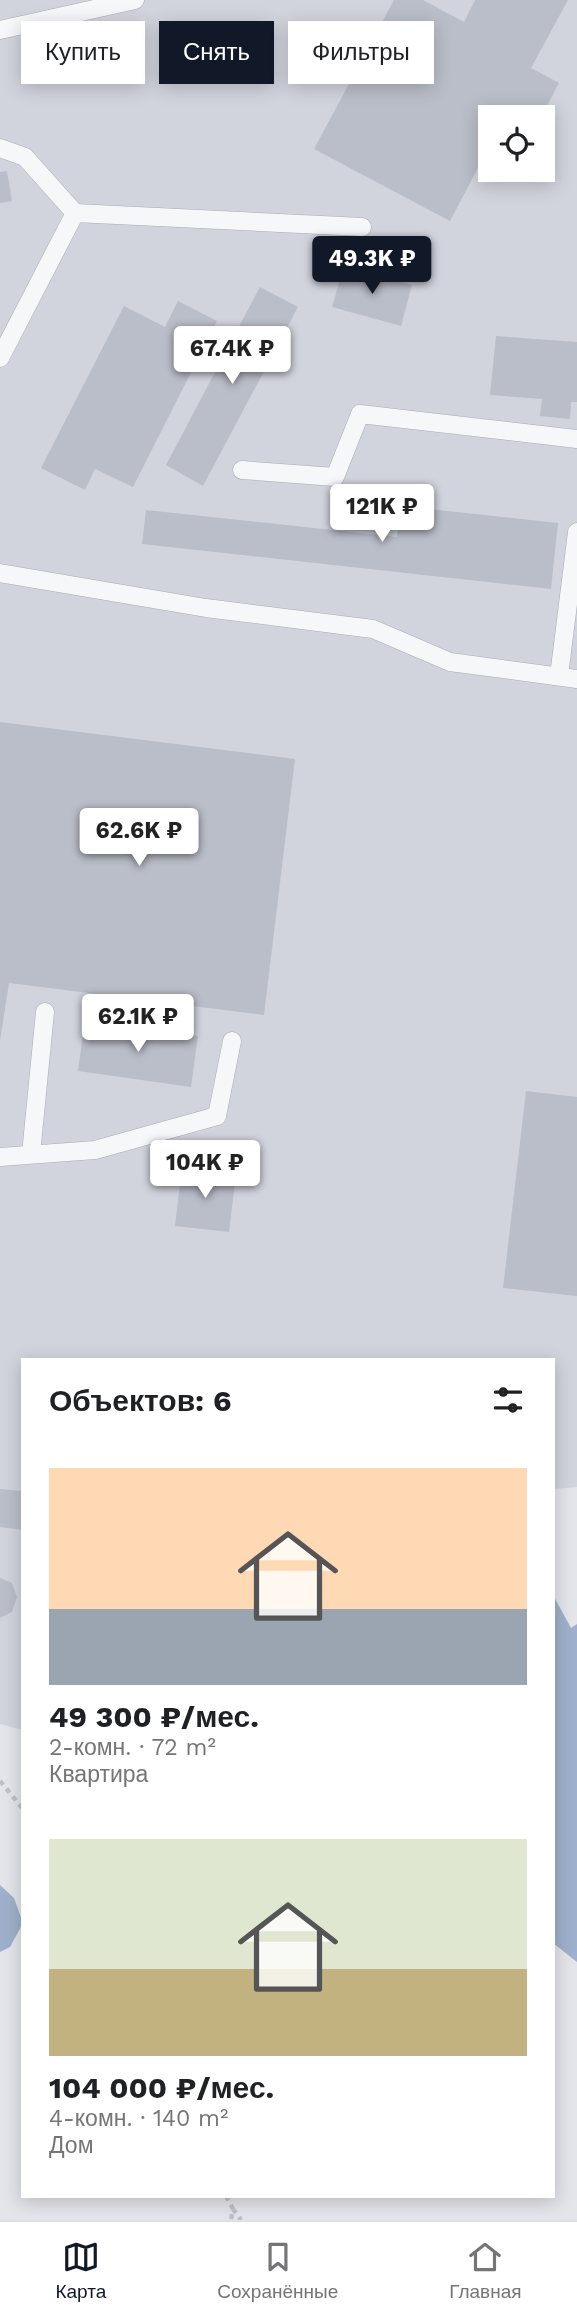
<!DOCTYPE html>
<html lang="ru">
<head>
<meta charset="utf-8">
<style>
  body { margin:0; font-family:"Work Sans",sans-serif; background:#f6f6f6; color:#202124; height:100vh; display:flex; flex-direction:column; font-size:26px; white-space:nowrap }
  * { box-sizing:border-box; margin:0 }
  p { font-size:23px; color:#757577 }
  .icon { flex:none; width:38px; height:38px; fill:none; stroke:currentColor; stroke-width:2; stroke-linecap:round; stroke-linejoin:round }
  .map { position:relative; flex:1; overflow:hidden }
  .panel { position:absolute; left:21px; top:1358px; width:534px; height:840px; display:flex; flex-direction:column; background:#fff; border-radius:0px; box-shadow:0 4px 18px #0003 }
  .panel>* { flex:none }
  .hud { position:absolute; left:21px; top:21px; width:536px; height:63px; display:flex; gap:14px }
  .buttons { position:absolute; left:478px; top:105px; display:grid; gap:14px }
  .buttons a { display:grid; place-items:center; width:77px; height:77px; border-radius:0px; background:#fff; box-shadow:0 4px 18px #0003; font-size:35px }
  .price { position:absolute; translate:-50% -60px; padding:0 16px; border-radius:7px; background:#fff; color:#222; font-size:23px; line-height:46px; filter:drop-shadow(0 2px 4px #0008) }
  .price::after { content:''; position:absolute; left:50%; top:42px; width:21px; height:16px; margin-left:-10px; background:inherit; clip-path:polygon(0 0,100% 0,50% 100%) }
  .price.selected { background:#111827; color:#fff }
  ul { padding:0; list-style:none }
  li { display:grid; align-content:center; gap:14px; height:371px; padding:0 28px }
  li span { display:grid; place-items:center; height:217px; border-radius:0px; color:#555 }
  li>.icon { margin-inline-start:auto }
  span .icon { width:126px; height:126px; fill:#fffc; stroke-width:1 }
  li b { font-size:30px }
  h2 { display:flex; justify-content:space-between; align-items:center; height:84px; padding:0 28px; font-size:30px }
  .tag { padding:0 24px; border-radius:0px; background:#fff; box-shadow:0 4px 18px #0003; font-size:24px; line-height:63px }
  .tag.selected { background:#111827; color:#fff }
  .tab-bar { display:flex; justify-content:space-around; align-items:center; height:98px; border-top:2px solid #e0e0e0; background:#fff; font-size:19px; color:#757577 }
  .tab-bar a { display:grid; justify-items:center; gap:4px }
  .tab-bar .selected { color:#111827 }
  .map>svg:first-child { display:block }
  .built { fill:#d1d4dd; fill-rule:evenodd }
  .water { fill:#9eb0cb }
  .building { fill:#babec9 }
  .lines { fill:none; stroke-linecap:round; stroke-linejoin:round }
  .service-casing { stroke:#a8acb6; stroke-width:19 }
  .path { stroke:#bdc0c6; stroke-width:4.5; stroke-dasharray:5 5; stroke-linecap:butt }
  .service { stroke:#f6f7f9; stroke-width:18 }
</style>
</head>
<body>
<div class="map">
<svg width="577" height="2220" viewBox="0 0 577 2220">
  <rect width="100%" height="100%" fill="#e3e5eb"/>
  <path class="built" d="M0,0h577v1487l-24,2v-129h-530v370l-23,-6zM490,117h52v53h-52z"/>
  <g class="water">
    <polygon points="553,1595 571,1628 577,1624 577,1962 553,1943"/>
    <polygon points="0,1885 14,1898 23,1923 10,1947 0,1952"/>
  </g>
  <g class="building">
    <polygon points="394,0 423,0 464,22 475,0 568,0 531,68 559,83 541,117 490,117 490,145 450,221 314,149"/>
    <polygon points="7,171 12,201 0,203 0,172"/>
    <polygon points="344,266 412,285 401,326 332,307"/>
    <polygon points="260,287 298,307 203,486 166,465"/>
    <polygon points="178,301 217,321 133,487 95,469 85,490 41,468 124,306 165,327"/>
    <polygon points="496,336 577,342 577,402 571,402 570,419 540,416 542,399 490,395"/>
    <polygon points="401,506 558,523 551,589 142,544 146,510 397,537"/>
    <polygon points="0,722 295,759 264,1015 9,983 0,1041"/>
    <polygon points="85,1020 198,1036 191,1087 78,1071"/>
    <polygon points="526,1091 577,1097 577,1296 503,1288"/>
    <polygon points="182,1167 236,1174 229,1232 175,1226"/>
    <polygon points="0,1489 23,1491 23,1530 0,1527"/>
    <polygon points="0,1578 12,1583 17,1597 12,1612 0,1618"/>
  </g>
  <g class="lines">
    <defs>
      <g id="service">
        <polyline points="0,30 135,0"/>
        <polyline points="0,148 25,157 75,213"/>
        <polyline points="0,358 75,213 362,227"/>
        <polyline points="242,470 335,477 360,414 577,439"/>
        <polyline points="0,573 206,608 373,629 450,662 577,679"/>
        <polyline points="559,676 577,532"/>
        <polyline points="31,1154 45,1012"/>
        <polyline points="0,1157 95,1150 217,1116 232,1041"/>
      </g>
    </defs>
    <use href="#service" class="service-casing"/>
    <g class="path">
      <polyline points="0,1781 23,1809"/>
      <polyline points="226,2196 233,2209 231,2220"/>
      <polyline points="233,2209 241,2220"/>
    </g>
    <use href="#service" class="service"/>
  </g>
</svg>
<div class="buttons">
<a><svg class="icon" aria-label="locate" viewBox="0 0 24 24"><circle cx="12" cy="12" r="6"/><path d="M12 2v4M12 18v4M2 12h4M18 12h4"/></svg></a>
</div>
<b class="price selected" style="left:372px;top:296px">49.3K ₽</b>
<b class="price" style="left:232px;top:386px">67.4K ₽</b>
<b class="price" style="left:382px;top:544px">121K ₽</b>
<b class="price" style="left:139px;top:868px">62.6K ₽</b>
<b class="price" style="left:138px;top:1054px">62.1K ₽</b>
<b class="price" style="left:205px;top:1200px">104K ₽</b>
<div class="hud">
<a class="tag">Купить</a>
<a class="tag selected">Снять</a>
<a class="tag">Фильтры</a>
</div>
<section class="panel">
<h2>Объектов: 6<svg class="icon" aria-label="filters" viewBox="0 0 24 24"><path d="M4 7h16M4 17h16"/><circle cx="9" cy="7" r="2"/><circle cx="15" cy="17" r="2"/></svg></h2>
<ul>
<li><span style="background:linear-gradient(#ffd9b3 65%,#9aa5b1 0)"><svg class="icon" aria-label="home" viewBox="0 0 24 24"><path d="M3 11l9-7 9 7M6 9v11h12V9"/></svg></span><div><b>49 300 ₽/мес.</b><p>2-комн. · 72 m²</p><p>Квартира</p></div></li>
<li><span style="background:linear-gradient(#dfe7d0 60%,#c2b280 0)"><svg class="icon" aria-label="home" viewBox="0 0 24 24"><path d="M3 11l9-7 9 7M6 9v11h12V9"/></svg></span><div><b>104 000 ₽/мес.</b><p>4-комн. · 140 m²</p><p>Дом</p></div></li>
</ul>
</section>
</div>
<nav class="tab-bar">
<a class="selected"><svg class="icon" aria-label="map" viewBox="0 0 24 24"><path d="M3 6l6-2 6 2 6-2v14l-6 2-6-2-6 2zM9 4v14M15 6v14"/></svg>Карта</a>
<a><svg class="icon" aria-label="saved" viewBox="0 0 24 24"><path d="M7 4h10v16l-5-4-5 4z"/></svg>Сохранённые</a>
<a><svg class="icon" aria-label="home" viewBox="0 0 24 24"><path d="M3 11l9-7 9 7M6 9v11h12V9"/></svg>Главная</a>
</nav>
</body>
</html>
